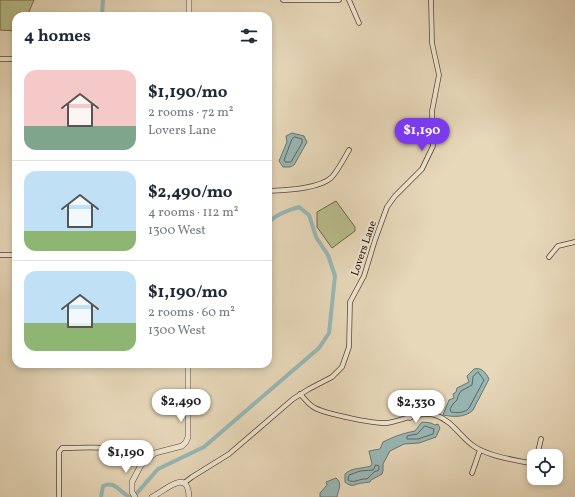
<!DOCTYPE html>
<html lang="en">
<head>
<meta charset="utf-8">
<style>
  body { margin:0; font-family:Vollkorn,serif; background:#f6f6f7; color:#1f2937; height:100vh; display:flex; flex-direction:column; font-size:15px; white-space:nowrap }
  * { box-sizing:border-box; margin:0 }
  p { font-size:13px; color:#747a83 }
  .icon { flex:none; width:22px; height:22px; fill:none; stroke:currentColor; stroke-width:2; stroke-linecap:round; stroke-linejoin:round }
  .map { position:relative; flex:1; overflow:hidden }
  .side { position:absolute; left:12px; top:12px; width:260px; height:356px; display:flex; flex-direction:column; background:#fff; border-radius:12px; box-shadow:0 2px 6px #0003 }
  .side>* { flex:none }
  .buttons { position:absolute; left:527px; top:449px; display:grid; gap:8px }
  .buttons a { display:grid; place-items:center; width:36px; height:36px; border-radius:8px; background:#fff; box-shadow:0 2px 6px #0003; font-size:20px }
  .price { position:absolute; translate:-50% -34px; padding:0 9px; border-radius:14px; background:#fff; color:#222; font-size:13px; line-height:26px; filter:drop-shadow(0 1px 2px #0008) }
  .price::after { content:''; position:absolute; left:50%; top:24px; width:12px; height:9px; margin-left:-6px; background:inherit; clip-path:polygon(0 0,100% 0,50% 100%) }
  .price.on { background:#7c3aed; color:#fff }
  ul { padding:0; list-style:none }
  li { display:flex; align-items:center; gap:12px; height:100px; padding:0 12px }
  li+li { border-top:1px solid #e0e1e3 }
  li span { display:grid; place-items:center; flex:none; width:112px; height:80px; border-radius:12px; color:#555 }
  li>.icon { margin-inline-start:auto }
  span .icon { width:48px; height:48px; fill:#fffc; stroke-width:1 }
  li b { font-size:17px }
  h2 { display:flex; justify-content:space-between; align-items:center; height:48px; padding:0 12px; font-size:17px }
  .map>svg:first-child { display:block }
  .green { fill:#b9be8d; stroke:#70684a }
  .water { fill:#98b8b6; stroke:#6b7570 }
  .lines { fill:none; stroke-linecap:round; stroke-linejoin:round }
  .shore { stroke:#60645f; stroke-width:1 }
  .canal { stroke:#98b8b6; stroke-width:4 }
  .minor-casing { stroke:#584334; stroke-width:5.5 }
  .tertiary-casing { stroke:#584334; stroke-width:6 }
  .minor { stroke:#efe6d2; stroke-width:4 }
  .tertiary { stroke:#efe6d2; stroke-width:5 }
  .labels { text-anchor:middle; stroke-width:4; stroke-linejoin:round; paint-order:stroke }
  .street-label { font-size:11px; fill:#281108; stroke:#efe6d2 }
</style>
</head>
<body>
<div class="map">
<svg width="575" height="497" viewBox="0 0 575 497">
  <rect width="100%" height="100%" fill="#e7d8ba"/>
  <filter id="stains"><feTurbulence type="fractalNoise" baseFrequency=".005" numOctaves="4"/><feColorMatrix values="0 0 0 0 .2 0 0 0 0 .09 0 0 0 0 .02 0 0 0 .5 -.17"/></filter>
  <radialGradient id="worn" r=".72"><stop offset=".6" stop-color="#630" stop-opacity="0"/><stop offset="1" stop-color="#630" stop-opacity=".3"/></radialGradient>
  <g class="green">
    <polygon points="0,0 34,0 27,16 16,16 16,31 0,30"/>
    <polygon points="336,201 355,227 355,231 332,248 317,227 317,212"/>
  </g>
  <g class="water">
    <polygon points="292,133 304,136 307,142 294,165 290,167 283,167 279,161 287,142 286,136"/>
    <path d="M474,369c8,-2 12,4 15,10l-16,31c-8,8 -20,7 -30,5l6,-15 5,-2 -1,-4 3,-2 1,-4 12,-6 -2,-6z"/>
    <path d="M423,422l8,1 4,2 3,-1 2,4 -4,9 -17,6 -15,1 -14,7 -7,13v7l-1,3 -11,6 -1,2c-2,1 -4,0 -7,1 -8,0 -10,6 -18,-1v-8c7,-7 17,-5 26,-8l1,-2 -3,-13 11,-2 3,-7c10,-5 20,-9 32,-11l6,-8z"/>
    <path d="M336,478c7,5 2,12 1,19h-17v-4l7,-8 -1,-3z"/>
  </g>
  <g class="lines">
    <g class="shore">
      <polygon points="295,137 302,139 302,143 291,162 285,162 284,160 292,139"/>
      <path d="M478,372l6,8 -15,28c-4,5 -12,5 -18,4l-1,-3 3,-5 4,-4 1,-4 3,-5 11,-6 1,-8z"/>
      <polygon points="425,426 434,429 433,434 418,439 407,439 407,436 417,434"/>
      <path d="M376,465l3,1v4l-5,2 -7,7c-7,-1 -13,5 -19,1l1,-5 11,-4 13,-1z"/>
    </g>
    <g class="canal">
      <polyline points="102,16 103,0"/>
      <path d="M137,493l21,-24 46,-22 115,-99 10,-15 6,-57 -7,-21 -12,-18 -7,-22 -10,-8c-11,3 -23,7 -31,16"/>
      <path d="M101,497l2,-11c12,-6 17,7 27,11"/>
    </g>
    <defs>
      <g id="minor">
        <polyline points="283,0 339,0"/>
        <polyline points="349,0 359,23"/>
        <polyline points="0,59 16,59"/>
        <polyline points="15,187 16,187"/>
        <path d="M268,191c17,-1 52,-2 64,-14 6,-7 12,-18 17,-27"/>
        <polyline points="0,255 16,255"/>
        <polyline points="549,257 558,246 575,242"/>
        <path d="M300,394c5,5 9,11 15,14 12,6 59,16 72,15 15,-2 32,-12 48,-8 17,5 26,23 40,32 16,10 41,13 59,17"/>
        <polyline points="407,406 410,418"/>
        <polyline points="537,456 541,439"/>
        <polyline points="472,473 480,450"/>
        <polyline points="184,483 192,477 229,454 293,399 309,389 332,377 342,367 349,347 350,302 364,276 375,240 387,207 395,196 422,169 433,146 432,111 439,75 432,43 431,0"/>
        <path d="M59,497v-45l3,-4c27,0 59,-5 82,13"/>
      </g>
      <g id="tertiary">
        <polyline points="189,16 189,0"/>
        <polyline points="135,497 132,492 132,482 141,465 155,453 182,446 186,442 188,437 188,364"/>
        <path d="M152,497c13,-6 36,-30 37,0"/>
      </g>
    </defs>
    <use href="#minor" class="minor-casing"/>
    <use href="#tertiary" class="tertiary-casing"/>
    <use href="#minor" class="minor"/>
    <use href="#tertiary" class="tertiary"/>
  </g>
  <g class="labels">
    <g class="street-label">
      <text transform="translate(363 248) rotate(-71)" y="4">Lovers Lane</text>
    </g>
  </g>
  <rect width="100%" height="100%" filter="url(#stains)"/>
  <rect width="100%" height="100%" fill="url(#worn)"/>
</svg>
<div class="buttons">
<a><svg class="icon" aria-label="locate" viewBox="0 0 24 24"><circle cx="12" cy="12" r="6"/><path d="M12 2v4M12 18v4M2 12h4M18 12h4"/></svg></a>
</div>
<b class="price on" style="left:422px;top:152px">$1,190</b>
<b class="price" style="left:181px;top:423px">$2,490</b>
<b class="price" style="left:416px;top:424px">$2,330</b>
<b class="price" style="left:126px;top:474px">$1,190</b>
<section class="side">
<h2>4 homes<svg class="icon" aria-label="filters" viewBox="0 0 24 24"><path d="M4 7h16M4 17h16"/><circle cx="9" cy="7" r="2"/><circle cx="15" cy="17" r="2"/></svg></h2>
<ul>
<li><span style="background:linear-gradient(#f6c9c9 70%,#7fa58c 0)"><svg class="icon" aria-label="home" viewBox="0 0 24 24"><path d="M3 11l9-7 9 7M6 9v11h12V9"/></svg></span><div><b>$1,190/mo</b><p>2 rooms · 72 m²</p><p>Lovers Lane</p></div></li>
<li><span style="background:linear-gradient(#bfe0f5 75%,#8fb573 0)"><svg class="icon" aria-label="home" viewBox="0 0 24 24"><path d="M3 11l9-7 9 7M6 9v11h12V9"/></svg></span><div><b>$2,490/mo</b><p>4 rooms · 112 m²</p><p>1300 West</p></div></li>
<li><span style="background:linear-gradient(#bfe0f5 65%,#8fb573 0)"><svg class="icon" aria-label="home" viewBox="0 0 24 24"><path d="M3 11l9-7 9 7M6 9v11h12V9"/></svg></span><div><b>$1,190/mo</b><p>2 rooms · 60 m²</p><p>1300 West</p></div></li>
</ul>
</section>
</div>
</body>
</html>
